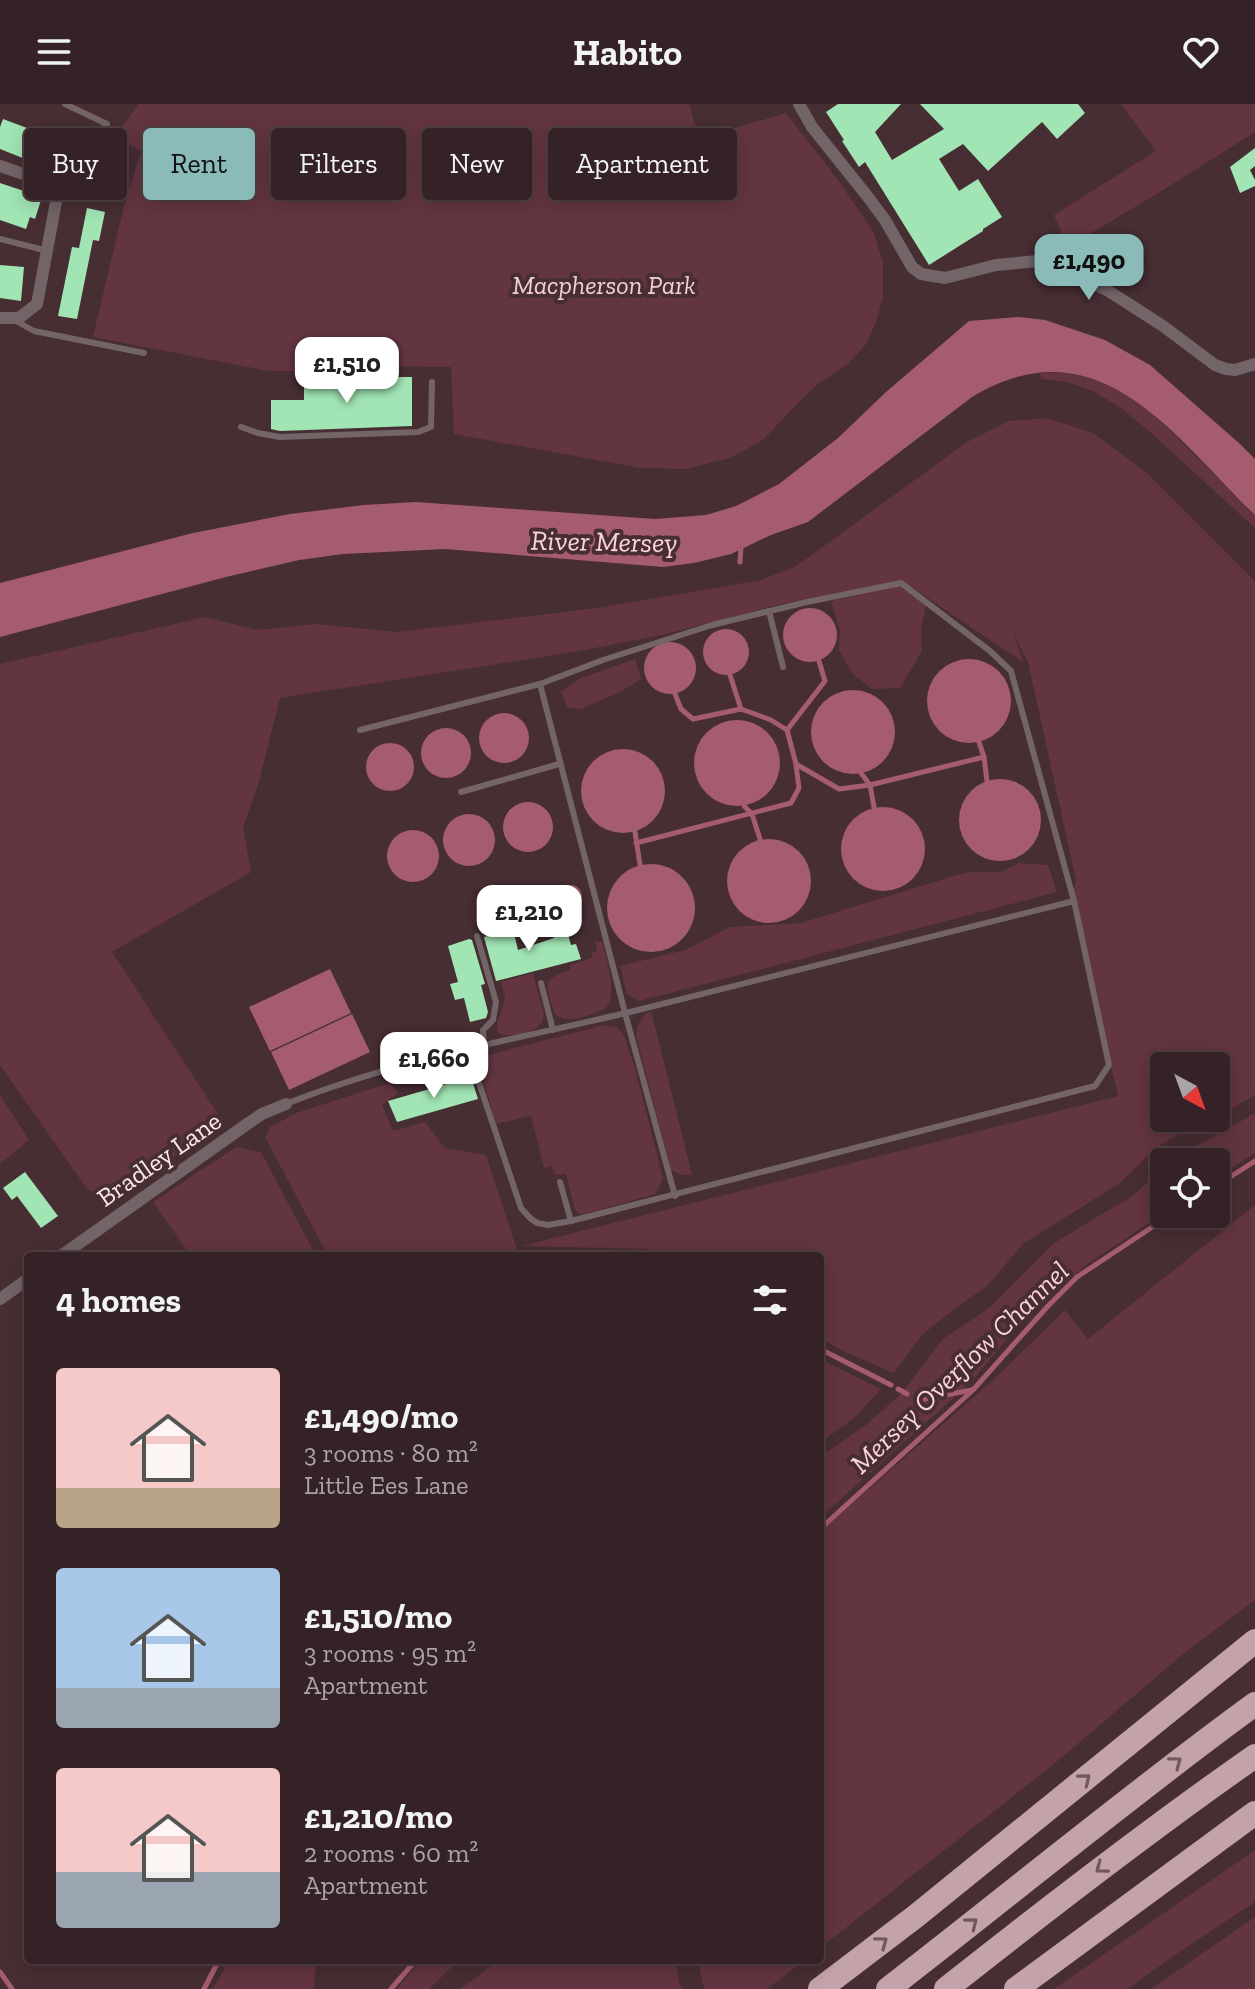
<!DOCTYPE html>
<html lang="en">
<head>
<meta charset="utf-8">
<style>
  body { margin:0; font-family:"Zilla Slab",serif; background:#402f32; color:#f1f3f6; height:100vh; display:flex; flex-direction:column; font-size:30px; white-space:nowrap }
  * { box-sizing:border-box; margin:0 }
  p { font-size:26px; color:#aaa4a7 }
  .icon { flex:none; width:44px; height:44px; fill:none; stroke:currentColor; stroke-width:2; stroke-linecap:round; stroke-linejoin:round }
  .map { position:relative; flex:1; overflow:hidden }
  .panel { position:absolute; left:24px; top:1148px; width:800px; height:712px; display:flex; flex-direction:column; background:#352226; border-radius:8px; box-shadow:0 4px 20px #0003,0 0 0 2px #4f3f43 }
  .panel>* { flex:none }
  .banner { position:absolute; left:24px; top:24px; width:800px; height:72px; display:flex; gap:16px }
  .needle { width:52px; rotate:139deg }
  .fabs { position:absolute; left:1150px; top:948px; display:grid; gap:16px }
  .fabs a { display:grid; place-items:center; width:80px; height:80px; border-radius:8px; background:#352226; box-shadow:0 4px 20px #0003,0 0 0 2px #4f3f43; font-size:40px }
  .price { position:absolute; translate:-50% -68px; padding:0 18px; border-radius:16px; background:#fff; color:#222; font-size:26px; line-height:52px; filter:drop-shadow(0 2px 4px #0008) }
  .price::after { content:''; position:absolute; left:50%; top:48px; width:24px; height:18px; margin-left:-12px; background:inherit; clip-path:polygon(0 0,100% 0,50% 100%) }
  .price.on { background:#8bbbb9; color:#111 }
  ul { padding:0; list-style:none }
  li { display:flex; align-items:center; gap:24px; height:200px; padding:0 32px }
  li span { display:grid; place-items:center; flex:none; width:224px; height:160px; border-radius:8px; color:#555 }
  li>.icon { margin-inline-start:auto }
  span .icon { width:96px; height:96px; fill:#fffc; stroke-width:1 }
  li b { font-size:34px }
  h2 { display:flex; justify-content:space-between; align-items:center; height:96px; padding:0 32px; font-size:34px }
  .tag { padding:0 28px; border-radius:8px; background:#352226; box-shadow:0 4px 20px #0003,0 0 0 2px #4f3f43; font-size:28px; line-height:72px }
  .tag.on { background:#8bbbb9; color:#111 }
  header { display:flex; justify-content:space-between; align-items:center; height:104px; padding:0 32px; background:#352226; font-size:36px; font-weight:800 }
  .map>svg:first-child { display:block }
  .green { fill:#633540 }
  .water { fill:#a65c6f }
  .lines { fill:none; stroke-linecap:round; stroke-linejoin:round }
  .stream { stroke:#a65c6f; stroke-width:5 }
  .building { fill:#a1e5b4 }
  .service { stroke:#726467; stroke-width:6 }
  .minor { stroke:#726467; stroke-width:12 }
  .motorway { stroke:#c3a3a9; stroke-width:24 }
  .oneway { stroke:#72575c }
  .labels { text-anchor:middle; stroke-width:8; stroke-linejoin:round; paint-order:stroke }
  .park-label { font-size:26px; font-style:italic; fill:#f7cbd4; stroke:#472e33 }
  .street-label { font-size:26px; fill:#fbe9ed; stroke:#472e33 }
  .water-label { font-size:28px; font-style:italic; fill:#fdd1da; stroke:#472e33 }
</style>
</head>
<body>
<header><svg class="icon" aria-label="menu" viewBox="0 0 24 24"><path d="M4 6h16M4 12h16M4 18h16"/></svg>Habito<svg class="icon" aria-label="heart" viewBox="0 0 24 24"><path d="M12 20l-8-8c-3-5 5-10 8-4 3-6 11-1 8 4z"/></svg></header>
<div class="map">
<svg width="1255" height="1885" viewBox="0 0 1255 1885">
  <rect width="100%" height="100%" fill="#472e33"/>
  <g class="green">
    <polygon points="139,0 689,0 699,35 786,9 838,76 874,129 883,159 883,193 876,218 867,239 848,260 818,280 796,301 763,336 730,354 686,365 640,364 454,330 451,263 340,262 336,267 269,267 93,233 122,110 141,47 114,33"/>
    <polygon points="1121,0 1255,0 1255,28 1160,88 1068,143 1054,111 1156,47"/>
    <path d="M1040,269c24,-1 50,1 72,13 31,16 57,43 81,67 21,21 41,41 62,62v13l-105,-96 -29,-24 -28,-17 -26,-9 -26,-3z"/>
    <polygon points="1047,314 1093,329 1147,369 1255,477 1255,991 1216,1014 1216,962 1164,962 1164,1014 1216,1014 1186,1026 1157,1043 1120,1079 1023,1140 987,1182 948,1210 921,1232 894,1269 841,1246 820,1234 820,1152 692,1152 648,1145 522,1142 1118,992 1073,787 1076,776 1028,558 1013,528 1023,558 901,476 781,500 666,530 574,548 280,594 258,681 243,723 251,768 112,848 225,1021 109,1094 87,1085 0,961 0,560 205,513 257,526 316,520 398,528 604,503 761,476 795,463 967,338 1009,317"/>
    <polygon points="899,482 926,502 921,525 922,547 900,584 872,585 852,569 839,546 840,526 831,497"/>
    <polygon points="635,555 641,575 620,588 581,605 567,603 561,587 581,574"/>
    <polygon points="1019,759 1048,761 1057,788 639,897 627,890 620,862 685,846 730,823 801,819 957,771 972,768 1001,768"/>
    <path d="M595,836l8,3c3,16 17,56 1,66 -5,3 -13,5 -18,7 -11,4 -20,5 -31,-1 -8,-27 -17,-36 16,-45l-1,-5 22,-7v-5l5,-2z"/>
    <path d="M533,869l11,41 -2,8c-6,8 -13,10 -23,12 -40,8 -13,-23 -14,-39 -1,-4 -3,-8 -4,-13z"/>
    <path d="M651,907l41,164h-10l-11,-5 -35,-134c1,-12 4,-19 15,-25z"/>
    <polygon points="604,921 617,923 624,932 635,964 663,1075 655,1090 581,1111 575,1106 566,1070 555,1071 551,1062 544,1064 531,1012 496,1020 477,954"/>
    <polygon points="390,979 398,989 382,1001 393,1027 425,1018 445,1044 486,1051 519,1152 328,1152 265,1033 270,1023 296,1009"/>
    <polygon points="0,991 29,1036 0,1060"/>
    <polygon points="1255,1009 1255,1049 1216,1074 1216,1058 1171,1058 1177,1053"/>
    <polygon points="236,1043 261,1048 316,1152 191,1152 153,1098"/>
    <polygon points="1164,1064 1164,1109 1090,1158 1029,1209 970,1279 820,1414 820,1353 867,1320 900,1291 943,1235 988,1205 1053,1140 1100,1111 1130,1094"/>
    <polygon points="1255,1101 1255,1496 1189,1545 1054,1660 820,1844 820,1428 992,1277 1065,1206 1088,1235"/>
    <polygon points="820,1255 881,1285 855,1313 820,1339"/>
    <polygon points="1255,1746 1255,1798 1182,1846 1127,1885 1054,1885"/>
    <polygon points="1255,1813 1255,1885 1151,1885"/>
    <polygon points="229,1856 316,1856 314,1885 213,1885"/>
    <polygon points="421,1856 459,1856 429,1885 397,1885"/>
    <polygon points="499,1856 676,1856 679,1879 682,1885 460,1885"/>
    <polygon points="698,1856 805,1856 767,1885 704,1885"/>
  </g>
  <g class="water">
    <path d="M1019,213l26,3 60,20 45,25 90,79 15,15v56c-82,-79 -156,-194 -283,-118l-164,125 -37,13 -40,19 -37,9 -31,4 -218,-18 -102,5 -44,6 -73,17 -226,60v-54l193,-50 97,-19 74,-9 52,-3 239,17 51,-4 30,-9 43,-22 59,-46 48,-46 83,-71z"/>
    <circle cx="810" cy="531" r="27"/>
    <circle cx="726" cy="548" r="23"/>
    <circle cx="670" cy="564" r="26"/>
    <circle cx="969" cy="597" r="42"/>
    <circle cx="853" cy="628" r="42"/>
    <circle cx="504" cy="634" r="25"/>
    <circle cx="737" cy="659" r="43"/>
    <circle cx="446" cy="649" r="25"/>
    <circle cx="390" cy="663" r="24"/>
    <circle cx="623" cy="687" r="42"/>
    <circle cx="1000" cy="716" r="41"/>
    <circle cx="528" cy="723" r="25"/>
    <circle cx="883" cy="745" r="42"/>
    <circle cx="469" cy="736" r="26"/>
    <circle cx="413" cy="752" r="26"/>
    <circle cx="769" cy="777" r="42"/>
    <circle cx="651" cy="804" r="44"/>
    <circle cx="571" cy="792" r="11"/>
    <circle cx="523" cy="806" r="12"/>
    <polygon points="330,865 351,909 270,947 249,903"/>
    <polygon points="352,910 370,948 289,986 271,948"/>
  </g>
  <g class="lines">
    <g class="stream">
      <polyline points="740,458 741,443"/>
      <polyline points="819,557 825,577 787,626 796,660 839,685 870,681 984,653"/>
      <polyline points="730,571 741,605 771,616 787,626"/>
      <polyline points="675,590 681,605 693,615 741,605"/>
      <polyline points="979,638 984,653 987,677"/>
      <polyline points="861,669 870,681 874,703"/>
      <polyline points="744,702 752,710 760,735"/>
      <polyline points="635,728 640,761"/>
      <polyline points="636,739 791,699 799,684 796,661"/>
      <polyline points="1216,1082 1255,1057"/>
      <polyline points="557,1150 604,1152"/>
      <polyline points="820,1245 891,1281"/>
      <polyline points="898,1285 907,1290"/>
      <polyline points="918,1296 972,1286"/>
      <polyline points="820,1425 973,1286 1048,1202 1077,1173 1172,1110"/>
      <polyline points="0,1868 12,1885"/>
      <polyline points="204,1885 219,1856"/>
      <polyline points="391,1885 416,1856"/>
    </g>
  </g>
  <g class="building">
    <polygon points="838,0 901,0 875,28 892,56 944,25 920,0 1078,0 1085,9 1057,35 1042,18 988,67 963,40 939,55 959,87 978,75 1002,113 983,125 983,127 929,161 865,58 859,63 842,37 844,36 826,8"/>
    <polygon points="3,15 51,33 54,27 74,35 72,40 78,42 68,72 0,45 0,23"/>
    <polygon points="1255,44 1255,62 1250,66 1255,76 1255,82 1240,89 1230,63"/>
    <polygon points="0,79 42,93 35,115 30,113 26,125 0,116"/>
    <polygon points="87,104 105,108 99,137 93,136 77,215 58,212 72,143 79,144"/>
    <polygon points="0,161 24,163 21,197 0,194"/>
    <polygon points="350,273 412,273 412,322 280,327 271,325 271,296 304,296 304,277 350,277"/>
    <polygon points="565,820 571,841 576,840 581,855 496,877 484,833 513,825 518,846 554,834 551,825"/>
    <polygon points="469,835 472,836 485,880 481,881 488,908 486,914 470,918 464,894 455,896 450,880 458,878 448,842"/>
    <polygon points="471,973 478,995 397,1018 388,997"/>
    <polygon points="25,1068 58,1112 41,1124 17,1092 12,1096 3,1084"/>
  </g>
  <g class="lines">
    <g class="service">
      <polyline points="56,88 72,77 85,44 107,20 65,0"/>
      <polyline points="0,135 48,147"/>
      <polyline points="16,217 34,227 144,249"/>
      <polyline points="241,323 258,329 280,333 418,328 431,323 432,278"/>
      <polyline points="769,507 783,563"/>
      <polyline points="540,580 625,909 675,1092"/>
      <polyline points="360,626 540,580 603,556 712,521 807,498 901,479 990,547 1011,567 1074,797 1109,961 1095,982 571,1117 548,1121 537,1119 530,1114 521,1104 468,946"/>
      <polyline points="461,688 559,660"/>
      <polyline points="477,832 496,898 493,916 483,926 484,942"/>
      <polyline points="541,879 553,926"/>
      <path d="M286,1000c109,-44 226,-64 340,-91 149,-36 298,-75 448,-112"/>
      <polyline points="560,1078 571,1117"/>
    </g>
    <g class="minor">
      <polyline points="799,0 812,23 868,93 885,116 912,163 921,170 945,174 996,161 1038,157 1067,168 1107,186 1163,222 1215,261 1226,265 1235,266 1255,260"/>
      <polyline points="0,62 49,79 56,88 56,98 37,200 19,214 0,214"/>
      <polyline points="61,1152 250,1018 262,1010 286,1000"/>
      <polyline points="0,1195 28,1175"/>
    </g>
    <g class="motorway">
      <polyline points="820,1885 916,1812 1255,1537"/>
      <path d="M888,1885c123,-95 242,-194 367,-285"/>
      <path d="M946,1885c101,-80 203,-159 309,-233"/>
      <polyline points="1016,1885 1255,1709"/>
    </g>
  </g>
  <defs><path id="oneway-chevron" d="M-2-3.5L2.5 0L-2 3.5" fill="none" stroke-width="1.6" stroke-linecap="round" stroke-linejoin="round" transform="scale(2)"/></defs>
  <g class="oneway">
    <use href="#oneway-chevron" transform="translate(1176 1658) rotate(-37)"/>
    <use href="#oneway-chevron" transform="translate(1085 1675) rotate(-39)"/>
    <use href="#oneway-chevron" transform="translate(1101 1764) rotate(143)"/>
    <use href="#oneway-chevron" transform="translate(972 1819) rotate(-39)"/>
    <use href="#oneway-chevron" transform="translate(882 1838) rotate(-37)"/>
  </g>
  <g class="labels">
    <g class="park-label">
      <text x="604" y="190">Macpherson Park</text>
    </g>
    <g class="street-label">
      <text transform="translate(159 1055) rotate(-35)" y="9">Bradley Lane</text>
    </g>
    <g class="water-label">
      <text transform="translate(604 437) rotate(1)" y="10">River Mersey</text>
      <text transform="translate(959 1263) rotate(-44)" y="10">Mersey Overflow Channel</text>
    </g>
  </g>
</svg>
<div class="fabs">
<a><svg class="needle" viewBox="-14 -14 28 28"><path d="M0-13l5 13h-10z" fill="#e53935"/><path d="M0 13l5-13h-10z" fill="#aaa4a7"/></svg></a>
<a><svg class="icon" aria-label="locate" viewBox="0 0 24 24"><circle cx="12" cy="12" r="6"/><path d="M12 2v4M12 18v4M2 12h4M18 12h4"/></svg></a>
</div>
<b class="price on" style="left:1089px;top:198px">£1,490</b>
<b class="price" style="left:347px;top:301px">£1,510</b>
<b class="price" style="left:529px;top:849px">£1,210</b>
<b class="price" style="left:434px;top:996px">£1,660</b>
<div class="banner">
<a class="tag">Buy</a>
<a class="tag on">Rent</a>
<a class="tag">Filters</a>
<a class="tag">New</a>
<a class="tag">Apartment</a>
</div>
<section class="panel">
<h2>4 homes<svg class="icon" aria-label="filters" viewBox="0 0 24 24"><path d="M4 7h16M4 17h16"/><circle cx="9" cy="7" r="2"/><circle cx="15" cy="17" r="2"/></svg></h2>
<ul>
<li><span style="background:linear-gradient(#f6c9c9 75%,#b9a48a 0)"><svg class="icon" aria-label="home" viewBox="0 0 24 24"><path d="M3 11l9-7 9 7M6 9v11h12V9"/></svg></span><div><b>£1,490/mo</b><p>3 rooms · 80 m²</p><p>Little Ees Lane</p></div></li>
<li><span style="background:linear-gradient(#a9c7e8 75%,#9aa5b1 0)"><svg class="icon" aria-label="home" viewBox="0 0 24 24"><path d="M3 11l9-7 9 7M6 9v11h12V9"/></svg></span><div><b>£1,510/mo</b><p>3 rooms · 95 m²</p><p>Apartment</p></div></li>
<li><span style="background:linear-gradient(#f6c9c9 65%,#9aa5b1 0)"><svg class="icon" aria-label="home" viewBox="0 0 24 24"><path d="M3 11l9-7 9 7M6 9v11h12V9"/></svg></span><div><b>£1,210/mo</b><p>2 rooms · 60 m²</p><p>Apartment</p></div></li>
</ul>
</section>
</div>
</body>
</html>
